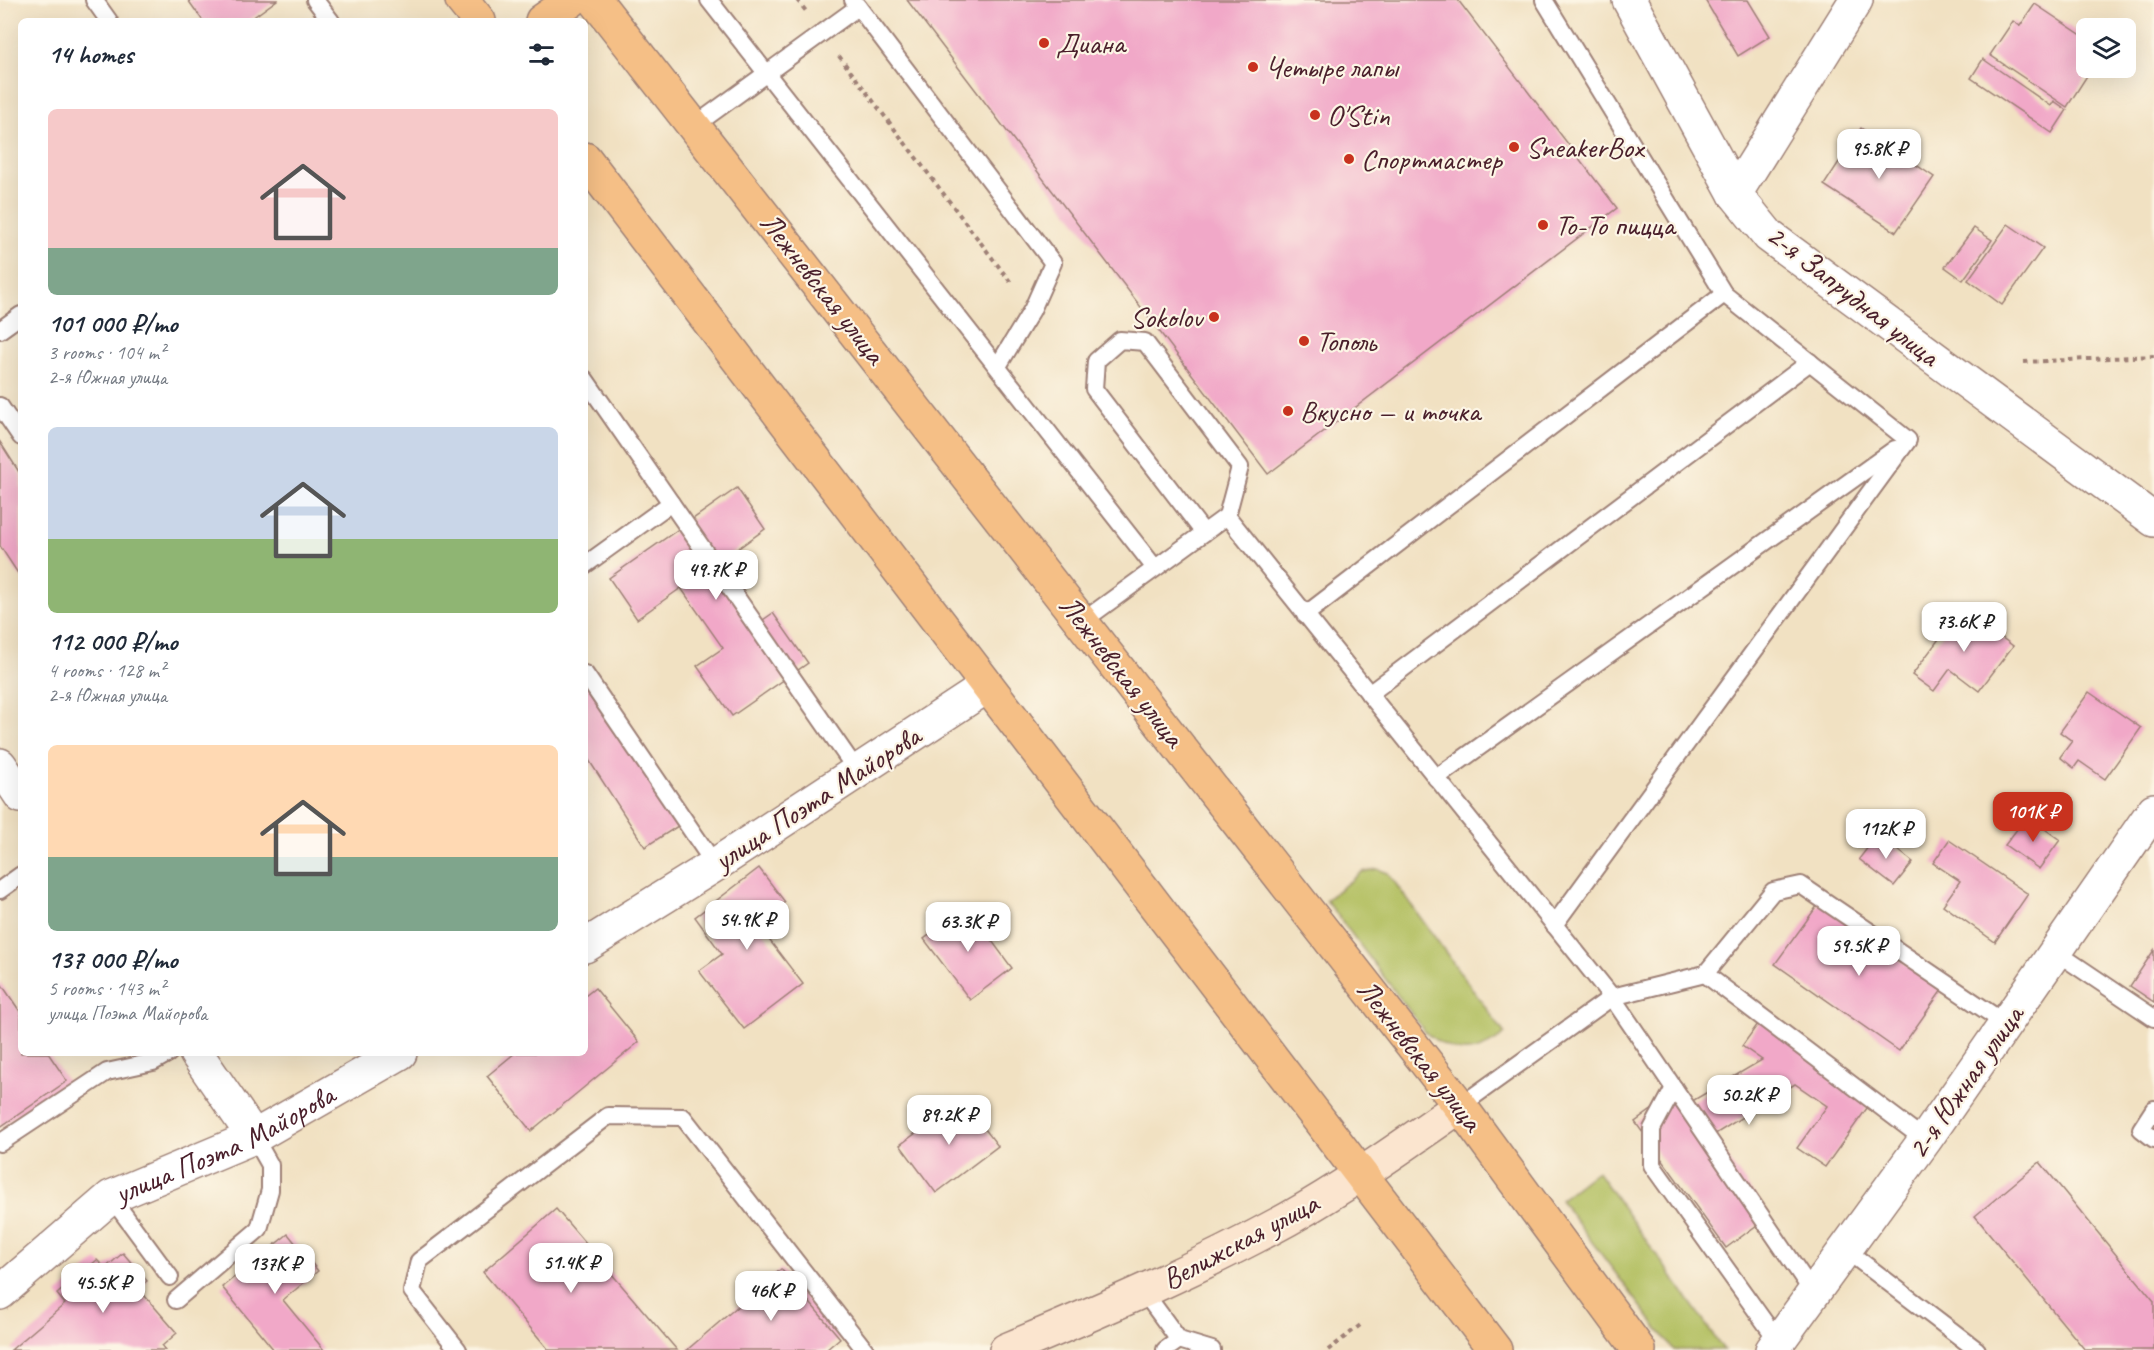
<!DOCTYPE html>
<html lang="en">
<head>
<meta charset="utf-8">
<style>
  body { margin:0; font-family:Caveat,sans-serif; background:#f6f6f7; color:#1f2937; height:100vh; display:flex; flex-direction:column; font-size:22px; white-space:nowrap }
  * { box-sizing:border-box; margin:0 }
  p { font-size:20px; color:#747a83 }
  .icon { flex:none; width:33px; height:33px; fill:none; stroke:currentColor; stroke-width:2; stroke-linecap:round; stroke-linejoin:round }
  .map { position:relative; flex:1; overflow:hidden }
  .panel { position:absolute; left:18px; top:18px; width:570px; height:1038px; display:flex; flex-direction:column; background:#fff; border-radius:9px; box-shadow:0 6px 24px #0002 }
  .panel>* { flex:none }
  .fabs { position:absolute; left:2076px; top:18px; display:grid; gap:12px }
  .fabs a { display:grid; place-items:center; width:60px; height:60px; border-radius:9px; background:#fff; box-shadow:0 6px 24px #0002; font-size:30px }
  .price { position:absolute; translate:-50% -51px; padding:0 14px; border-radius:12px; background:#fff; color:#222; font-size:20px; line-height:39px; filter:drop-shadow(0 2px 3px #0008) }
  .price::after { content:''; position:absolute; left:50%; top:36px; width:18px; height:14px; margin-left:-9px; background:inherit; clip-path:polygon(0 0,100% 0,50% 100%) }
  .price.on { background:#c8321e; color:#fff }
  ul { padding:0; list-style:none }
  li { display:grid; align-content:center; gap:12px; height:318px; padding:0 30px }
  li span { display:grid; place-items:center; height:186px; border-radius:9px; color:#555 }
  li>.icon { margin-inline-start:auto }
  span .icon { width:108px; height:108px; fill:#fffc; stroke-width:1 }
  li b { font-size:26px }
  h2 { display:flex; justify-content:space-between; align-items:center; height:72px; padding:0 30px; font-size:26px }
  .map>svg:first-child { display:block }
  .green { fill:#b2bf61; stroke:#7e6f46; stroke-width:1.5 }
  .building { fill:#f1a8c8 }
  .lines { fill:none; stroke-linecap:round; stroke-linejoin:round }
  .service-casing { stroke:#9e8076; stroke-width:20 }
  .minor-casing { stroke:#9e8076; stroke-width:36 }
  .secondary-casing { stroke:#9e8076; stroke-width:36 }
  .trunk-casing { stroke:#9e8076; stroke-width:36 }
  .path { stroke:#9e8076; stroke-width:4; stroke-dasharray:4.5 4.5; stroke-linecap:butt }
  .service { stroke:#fff; stroke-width:16 }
  .minor { stroke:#fff; stroke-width:33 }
  .secondary { stroke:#fbe5cf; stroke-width:33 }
  .trunk { stroke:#f5bf86; stroke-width:33 }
  .poi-dot { fill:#c8321e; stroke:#fcf5e5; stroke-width:2 }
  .labels { text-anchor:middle; stroke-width:4.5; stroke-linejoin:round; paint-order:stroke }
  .poi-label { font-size:30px; fill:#4a1f2b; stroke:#fcf5e5; text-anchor:start }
  .street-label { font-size:30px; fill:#4a1f2b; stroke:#fcf5e5 }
</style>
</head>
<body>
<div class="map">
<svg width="2154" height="1350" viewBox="0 0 2154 1350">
  <rect width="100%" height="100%" fill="#fcf5e5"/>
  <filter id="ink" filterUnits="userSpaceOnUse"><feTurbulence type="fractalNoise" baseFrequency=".0167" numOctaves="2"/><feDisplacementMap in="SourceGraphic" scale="12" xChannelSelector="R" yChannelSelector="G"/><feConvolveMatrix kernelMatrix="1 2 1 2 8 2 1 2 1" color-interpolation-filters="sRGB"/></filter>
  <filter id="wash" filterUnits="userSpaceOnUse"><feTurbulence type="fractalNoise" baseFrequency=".008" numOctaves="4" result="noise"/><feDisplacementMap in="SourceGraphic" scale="24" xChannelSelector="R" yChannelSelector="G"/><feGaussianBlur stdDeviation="1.35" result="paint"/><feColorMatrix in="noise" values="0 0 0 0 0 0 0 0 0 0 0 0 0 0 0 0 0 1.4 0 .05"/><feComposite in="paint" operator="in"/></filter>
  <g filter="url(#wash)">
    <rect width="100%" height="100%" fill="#f1e1c2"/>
    <g class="green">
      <path d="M1377,869l11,4 117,161c-30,23 -49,23 -79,-1l-100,-133 36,-28z"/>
      <polygon points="1597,1171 1724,1350 1674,1350 1560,1200"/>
    </g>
    <g id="blocks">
      <g class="building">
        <polygon points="188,0 277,0 248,21 203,21"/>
        <polygon points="907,0 1458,0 1617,208 1268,474"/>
        <polygon points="1705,0 1748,0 1770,36 1738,56"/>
        <polygon points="2035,4 2086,38 2086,68 2092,68 2067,107 1990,55 2013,21 2020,26"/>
        <polygon points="1983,59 2051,106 2054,101 2067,110 2052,133 1971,78"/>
        <polygon points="1861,128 1934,177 1896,232 1824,185"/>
        <polygon points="2008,224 2043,248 2002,305 1968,280"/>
        <polygon points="1974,228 1992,240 1963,280 1945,267"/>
        <polygon points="0,442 21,475 21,578 0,546"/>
        <polygon points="737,488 765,529 718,563 760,622 773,613 808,663 732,716 697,666 723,648 681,588 637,619 609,578"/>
        <polygon points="1962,608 2013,646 1979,691 1950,669 1934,691 1912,675"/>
        <polygon points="585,665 686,821 645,847 585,754"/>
        <polygon points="2089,692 2141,728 2105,779 2079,761 2074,768 2060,757 2072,741 2060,732"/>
        <polygon points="2027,816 2060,840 2039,869 2005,845"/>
        <polygon points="1878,834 1913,862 1894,886 1859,859"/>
        <polygon points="1949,840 2028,894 1995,942 1943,905 1960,881 1933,863"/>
        <polygon points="759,868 785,902 757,924 803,984 744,1029 699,971 722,954 695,917"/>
        <polygon points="1820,902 1942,990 1899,1051 1775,964"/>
        <polygon points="967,907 1012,968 970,1000 924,939"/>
        <polygon points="2154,950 2154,1002 2130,986"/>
        <polygon points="0,982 21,1013 21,1053 48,1053 67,1081 0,1127"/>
        <polygon points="595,988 639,1042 531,1131 487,1076 515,1053 585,1053 585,996"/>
        <polygon points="1763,1017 1875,1097 1825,1167 1797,1148 1827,1106 1795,1084 1712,1136 1769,1216 1726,1248 1635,1122 1679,1090 1689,1103 1762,1060 1742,1046"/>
        <polygon points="962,1099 998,1146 936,1193 900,1145"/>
        <polygon points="2040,1162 2154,1301 2154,1350 2085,1350 1975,1216"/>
        <polygon points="556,1209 677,1350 549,1350 483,1272"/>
        <polygon points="288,1234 318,1271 283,1300 324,1350 274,1350 222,1287"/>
        <polygon points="123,1253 147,1281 138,1288 177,1333 162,1346 165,1350 11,1350 65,1304 57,1294 97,1260 105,1268"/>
        <polygon points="781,1269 840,1338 826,1350 687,1350"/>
      </g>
    </g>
  </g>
  <g filter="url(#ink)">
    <use href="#blocks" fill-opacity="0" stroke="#9e8076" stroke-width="1.5"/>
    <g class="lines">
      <defs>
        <g id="service">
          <polyline points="94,0 109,21"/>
          <polyline points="315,0 331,21"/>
          <polyline points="709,0 1155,568"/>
          <polyline points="853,0 1053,263 1032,310 998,366"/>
          <polyline points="1544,0 1724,294"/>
          <polyline points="694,126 858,7"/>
          <polyline points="0,330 21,315"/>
          <polyline points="585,379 857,771"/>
          <polyline points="0,406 21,437"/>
          <polyline points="1227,516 1612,997 1814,1294"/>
          <polyline points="585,565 671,503"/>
          <polyline points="1305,615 1724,294 1908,440 1554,925"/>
          <polyline points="1083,621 1227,516 1240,467 1145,342 1120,340 1096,361 1094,389 1204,533"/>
          <polyline points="585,674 715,865"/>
          <polyline points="1369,694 1810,362"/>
          <polyline points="1436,778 1895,449"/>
          <polyline points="0,890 21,875"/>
          <polyline points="2056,952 2154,1018"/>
          <polyline points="1705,974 1773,891 1801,885 2006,1024"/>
          <polyline points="1674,1088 1652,1129 1652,1165 1778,1341"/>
          <polyline points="1460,1106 1612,997 1705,974 1925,1140"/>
          <polyline points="2154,1109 2141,1129 2154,1139"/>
          <polyline points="0,1143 107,1072 153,1062 169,1053"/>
          <polyline points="111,1197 170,1277"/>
          <polyline points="1846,1250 1977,1350"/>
          <polyline points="1144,1292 1179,1340 1165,1350"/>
          <polyline points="176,1300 259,1229 270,1190 270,1165 254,1137"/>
          <polyline points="1179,1340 1212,1350"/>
          <polyline points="458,1350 412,1291 419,1261 608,1116 683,1117 865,1350"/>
        </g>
        <g id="minor">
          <polyline points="1629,0 1735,194 1769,236 2154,520"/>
          <polyline points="1735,194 1856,0"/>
          <polyline points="0,765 21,796"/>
          <polyline points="585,946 715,865 986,687"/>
          <polyline points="196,1053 254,1137"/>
          <path id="s1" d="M0,1293l111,-96 143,-60 146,-84"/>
          <polyline points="1772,1350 1925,1140 2154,810"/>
        </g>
        <path id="secondary" d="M1006,1350c96,-40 191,-81 282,-131 60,-34 116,-74 172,-113"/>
        <g id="trunk">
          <polyline points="462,0 479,21"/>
          <polyline points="595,0 1460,1106 1639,1350"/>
          <polyline points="542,21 572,0"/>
          <polyline points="585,159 1495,1350"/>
        </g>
      </defs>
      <use href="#service" class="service-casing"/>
      <use href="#minor" class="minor-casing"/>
      <use href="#secondary" class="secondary-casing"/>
      <use href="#trunk" class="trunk-casing"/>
      <g class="path">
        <polyline points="797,0 806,11"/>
        <polyline points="839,56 1012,284"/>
        <polyline points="2024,362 2154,356"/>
        <polyline points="1328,1350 1363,1323"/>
      </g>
      <use href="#service" class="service"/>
      <use href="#minor" class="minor"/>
      <use href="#secondary" class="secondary"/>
      <use href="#trunk" class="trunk"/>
    </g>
  </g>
  <g class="poi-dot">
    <circle cx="1044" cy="43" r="6"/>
    <circle cx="1253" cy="67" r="6"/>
    <circle cx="1315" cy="115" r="6"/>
    <circle cx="1514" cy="147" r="6"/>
    <circle cx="1349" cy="159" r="6"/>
    <circle cx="1543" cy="225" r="6"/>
    <circle cx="1214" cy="317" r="6"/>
    <circle cx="1304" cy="341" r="6"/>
    <circle cx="1288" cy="411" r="6"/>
  </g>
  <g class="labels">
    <g class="poi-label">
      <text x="1056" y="53">Диана</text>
      <text x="1265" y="77">Четыре лапы</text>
      <text x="1327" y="125">O'Stin</text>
      <text x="1526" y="157">SneakerBox</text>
      <text x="1361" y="169">Спортмастер</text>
      <text x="1555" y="235">То-То пицца</text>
      <text x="1202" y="327" text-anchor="end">Sokolov</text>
      <text x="1316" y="351">Тополь</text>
      <text x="1300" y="421">Вкусно — и точка</text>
    </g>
    <g class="street-label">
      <text transform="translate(823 288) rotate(52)" y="10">Лежневская улица</text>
      <text transform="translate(1853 295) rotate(38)" y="10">2-я Запрудная улица</text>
      <text transform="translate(1122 671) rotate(52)" y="10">Лежневская улица</text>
      <text transform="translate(817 798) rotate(-33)" y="10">улица Поэта Майорова</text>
      <text transform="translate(1420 1055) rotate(52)" y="10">Лежневская улица</text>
      <text transform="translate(1965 1082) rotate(-55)" y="10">2-я Южная улица</text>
      <text dy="10" stroke="none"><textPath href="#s1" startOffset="272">улица Поэта Майорова</textPath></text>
      <text transform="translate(1240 1241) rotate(-28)" y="10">Велижская улица</text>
    </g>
  </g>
</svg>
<div class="fabs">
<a><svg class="icon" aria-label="layers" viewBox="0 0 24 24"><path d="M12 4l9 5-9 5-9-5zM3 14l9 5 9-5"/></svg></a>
</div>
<b class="price" style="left:1879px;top:180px">95.8K ₽</b>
<b class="price" style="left:716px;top:601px">49.7K ₽</b>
<b class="price" style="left:1964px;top:653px">73.6K ₽</b>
<b class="price on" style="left:2033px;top:843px">101K ₽</b>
<b class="price" style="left:1886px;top:860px">112K ₽</b>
<b class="price" style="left:747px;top:951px">54.9K ₽</b>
<b class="price" style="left:968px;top:953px">63.3K ₽</b>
<b class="price" style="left:1859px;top:977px">59.5K ₽</b>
<b class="price" style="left:1749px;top:1126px">50.2K ₽</b>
<b class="price" style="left:949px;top:1146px">89.2K ₽</b>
<b class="price" style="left:571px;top:1294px">51.4K ₽</b>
<b class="price" style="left:275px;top:1295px">137K ₽</b>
<b class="price" style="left:103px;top:1314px">45.5K ₽</b>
<b class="price" style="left:771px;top:1322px">46K ₽</b>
<section class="panel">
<h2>14 homes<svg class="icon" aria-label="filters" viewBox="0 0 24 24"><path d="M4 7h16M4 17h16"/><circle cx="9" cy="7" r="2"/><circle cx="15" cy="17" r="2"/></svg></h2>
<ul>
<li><span style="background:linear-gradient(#f6c9c9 75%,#7fa58c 0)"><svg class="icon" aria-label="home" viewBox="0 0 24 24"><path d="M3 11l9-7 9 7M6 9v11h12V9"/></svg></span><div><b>101 000 ₽/mo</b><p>3 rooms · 104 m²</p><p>2-я Южная улица</p></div></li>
<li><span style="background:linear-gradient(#c9d6e8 60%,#8fb573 0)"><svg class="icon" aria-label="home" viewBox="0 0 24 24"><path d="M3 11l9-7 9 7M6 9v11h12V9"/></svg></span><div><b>112 000 ₽/mo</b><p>4 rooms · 128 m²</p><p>2-я Южная улица</p></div></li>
<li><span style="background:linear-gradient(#ffd9b3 60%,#7fa58c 0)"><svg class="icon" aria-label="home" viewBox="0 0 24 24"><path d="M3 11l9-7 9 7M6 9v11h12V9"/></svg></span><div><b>137 000 ₽/mo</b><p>5 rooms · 143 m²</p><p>улица Поэта Майорова</p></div></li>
</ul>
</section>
</div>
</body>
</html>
